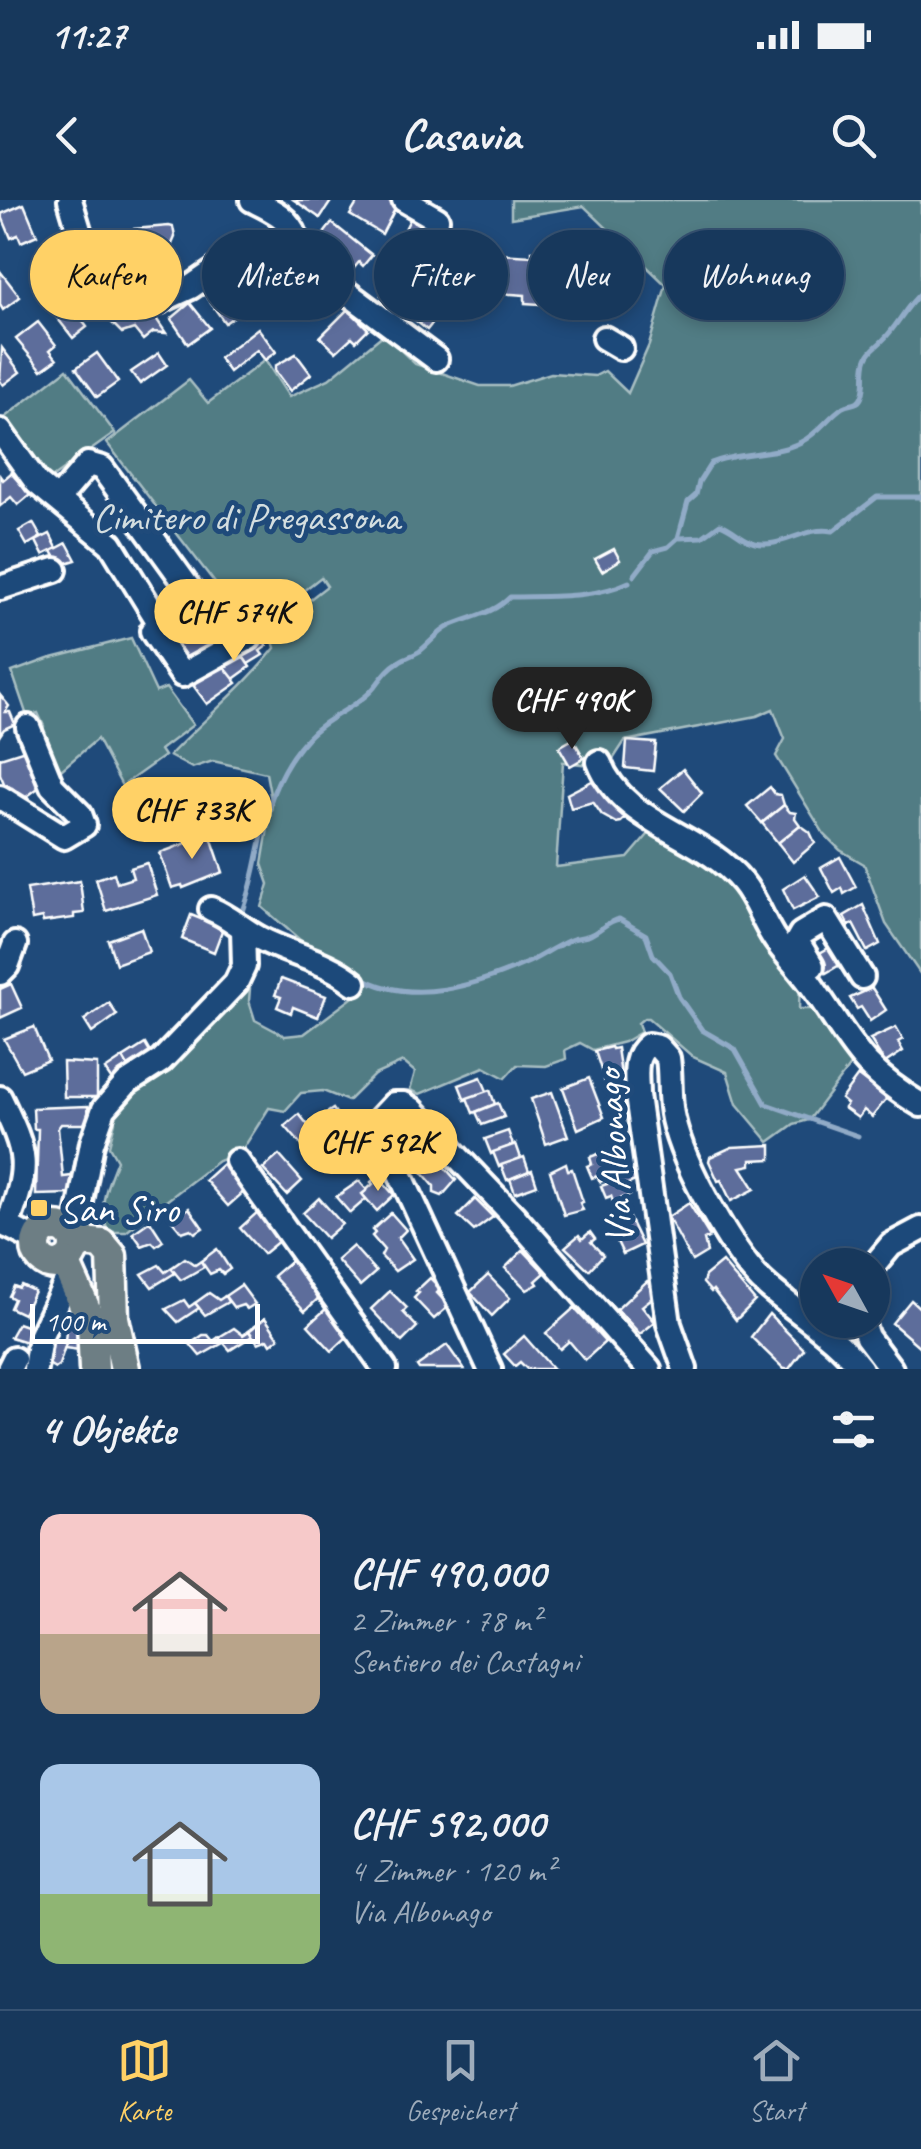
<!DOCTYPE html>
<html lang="de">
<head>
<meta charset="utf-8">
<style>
  body { margin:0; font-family:Caveat,sans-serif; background:#244365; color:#f1f3f6; height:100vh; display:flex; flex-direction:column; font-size:38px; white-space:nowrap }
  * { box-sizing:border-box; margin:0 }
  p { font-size:32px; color:#9eacbb }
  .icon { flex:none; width:55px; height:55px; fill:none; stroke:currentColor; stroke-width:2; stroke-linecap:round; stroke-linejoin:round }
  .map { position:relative; height:1169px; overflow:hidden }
  .details { display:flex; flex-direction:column; background:#17385c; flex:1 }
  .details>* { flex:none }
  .banner { position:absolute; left:30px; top:30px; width:862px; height:90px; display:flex; gap:20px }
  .needle { width:65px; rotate:310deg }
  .tools { position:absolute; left:800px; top:1048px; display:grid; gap:20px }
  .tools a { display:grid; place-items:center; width:90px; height:90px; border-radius:50%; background:#17385c; box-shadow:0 5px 15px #0003,0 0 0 2px #365272; font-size:50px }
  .scale { position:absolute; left:30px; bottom:25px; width:230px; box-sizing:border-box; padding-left:10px; border:5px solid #fff; border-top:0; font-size:28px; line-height:35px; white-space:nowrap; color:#fff; -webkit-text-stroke:8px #1f4a7a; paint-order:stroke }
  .price { position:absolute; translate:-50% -85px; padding:0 22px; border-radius:35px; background:#ffd166; color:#111; font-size:32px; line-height:65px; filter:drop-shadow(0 2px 5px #0008) }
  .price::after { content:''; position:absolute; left:50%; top:60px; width:30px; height:22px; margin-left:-15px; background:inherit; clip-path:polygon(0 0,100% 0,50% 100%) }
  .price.current { background:#222; color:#fff }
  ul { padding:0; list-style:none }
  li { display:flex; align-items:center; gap:30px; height:250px; padding:0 40px }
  li span { display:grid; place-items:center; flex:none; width:280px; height:200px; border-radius:20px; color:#555 }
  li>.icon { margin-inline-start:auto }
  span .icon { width:120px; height:120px; fill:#fffc; stroke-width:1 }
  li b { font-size:42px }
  h2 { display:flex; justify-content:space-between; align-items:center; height:120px; padding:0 40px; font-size:42px }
  .tag { padding:0 35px; border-radius:45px; background:#17385c; box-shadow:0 5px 15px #0003,0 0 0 2px #365272; font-size:35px; line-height:90px }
  .tag.current { background:#ffd166; color:#111 }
  .status { display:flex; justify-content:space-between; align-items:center; height:70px; padding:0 50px; background:#17385c; direction:ltr }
  .status svg { height:28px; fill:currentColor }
  header { display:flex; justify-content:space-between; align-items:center; height:130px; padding:0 40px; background:#17385c; font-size:45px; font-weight:700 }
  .dock { display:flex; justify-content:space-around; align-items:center; height:140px; border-top:2px solid #365272; background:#17385c; font-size:28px; color:#9eacbb }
  .dock a { display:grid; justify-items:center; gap:5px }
  .dock .current { color:#ffd166 }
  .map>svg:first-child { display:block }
  .green { fill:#517c84; stroke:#a8bec2; stroke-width:2.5 }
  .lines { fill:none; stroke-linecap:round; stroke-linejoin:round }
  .stream { stroke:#91abc7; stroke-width:5 }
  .building { fill:#5d6d9b; stroke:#fff; stroke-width:2.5 }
  .minor-casing { stroke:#fff; stroke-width:30 }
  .major-casing { stroke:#fff; stroke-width:35 }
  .minor { stroke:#1f4a7a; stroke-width:22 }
  .major { stroke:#6d7e84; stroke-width:28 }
  .poi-dot { fill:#ffd166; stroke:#1f4a7a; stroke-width:4 }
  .labels { text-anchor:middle; stroke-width:10; stroke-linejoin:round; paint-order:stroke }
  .park-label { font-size:40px; fill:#d4dee0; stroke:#1f4a7a }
  .street-label { font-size:40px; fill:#fff; stroke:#1f4a7a }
  .poi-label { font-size:40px; fill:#fff; stroke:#1f4a7a; text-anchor:start }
</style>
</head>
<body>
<div class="status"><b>11:27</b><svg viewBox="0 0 49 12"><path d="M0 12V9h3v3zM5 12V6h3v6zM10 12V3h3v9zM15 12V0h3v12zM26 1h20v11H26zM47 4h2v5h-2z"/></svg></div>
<header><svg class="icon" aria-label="back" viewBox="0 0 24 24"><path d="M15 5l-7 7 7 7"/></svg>Casavia<svg class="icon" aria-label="search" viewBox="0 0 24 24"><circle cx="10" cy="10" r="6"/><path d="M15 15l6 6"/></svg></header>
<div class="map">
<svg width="921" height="1169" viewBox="0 0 921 1169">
  <rect width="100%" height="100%" fill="#1f4a7a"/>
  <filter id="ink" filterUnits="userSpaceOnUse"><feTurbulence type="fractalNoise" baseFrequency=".01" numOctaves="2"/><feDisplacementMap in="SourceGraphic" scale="20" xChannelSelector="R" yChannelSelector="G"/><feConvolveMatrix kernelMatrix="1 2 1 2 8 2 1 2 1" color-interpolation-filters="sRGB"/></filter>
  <g filter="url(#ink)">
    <g class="green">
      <path d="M511,0h410v775l-35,-51 -22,-60 -24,-14 -16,-16 -48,-78 9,-17 -12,-30 -16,7 -132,25 -17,26 -45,-5 -7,105 72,-9 25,-29 59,32 88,117 -1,31h12l43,51 -45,60 -15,4 -25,18 -32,-38 -10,-32 -34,-15 -45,-39h-4l-6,5 3,9 -17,10 -31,8 -13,-7 -15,7 1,9 -20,7 -29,-1 -12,13 -21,-11 -64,27 -10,-4 5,-18 -12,-10 -29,13 -26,26 -25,-10 -22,2 -16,18 -16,-3 -28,44 -23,9 -92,71h-17c-13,-25 -1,-49 8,-72l-8,-14 6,-24 -5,-7 135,-131 5,4 -1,13 6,19 30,16 19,-2 56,-42 -98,-85 7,-23 -7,-20 10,-59 -6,-32 -53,-12 -21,7 -23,-12c35,-37 74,-68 106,-108l-5,-18 57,-44 -6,-9 -69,54 -145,-188 82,-63 19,23 57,-43 24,37 40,-18 55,-45 31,30 65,22h29l42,-13 44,3 10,-5 23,22 21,-48 17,-60 -82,-79 -73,12z"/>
      <polygon points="67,169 115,233 43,284 0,221"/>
      <polygon points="131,438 156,492 166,488 193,525 160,550 164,556 122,586 97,539 53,577 40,542 44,526 38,513 27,516 12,472 48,459"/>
    </g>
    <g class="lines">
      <g class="stream">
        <path d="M680,338l22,-1 18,-13c13,4 22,16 35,19 27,6 48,-17 78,-12l44,-34h44"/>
        <path d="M634,376l19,-25 15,-4 10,-9 10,-36 8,-7 3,-13 12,-19c29,-12 63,-7 90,-21 18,-9 28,-26 42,-35 7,-4 16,-1 19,-11 5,-11 0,-27 5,-38 3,-8 9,-11 15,-17 15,-14 23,-34 39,-48"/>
        <path d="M242,714c25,-65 14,-120 65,-176 17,-19 44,-28 62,-45 12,-11 13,-21 31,-32 6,-4 14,-6 20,-10 10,-8 18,-19 30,-25 21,-10 42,-11 60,-29 40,-1 83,2 119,-15"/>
        <path d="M359,776c52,31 119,9 170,-14 14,-7 27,-16 41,-22 7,-3 15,-2 22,-6 10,-5 16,-13 27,-15l27,16 7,20 17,18 9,24 23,33 33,19 31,55 92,32"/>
      </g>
    </g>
    <g class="building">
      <polygon points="294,0 332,0 320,18"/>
      <polygon points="388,0 397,5 382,34 350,15 359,0"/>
      <polygon points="24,4 37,35 21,42 18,35 11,38 1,14"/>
      <polygon points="412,15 462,45 448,77 404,54 413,36 404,31"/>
      <polygon points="332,23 372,55 363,66 359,62 351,72 316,44"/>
      <polygon points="169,26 173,27 175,37 170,49 156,57 130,58 130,39 134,29"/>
      <polygon points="67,36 70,42 74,41 81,66 58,72 48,40"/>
      <polygon points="532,51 565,53 563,83 568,84 567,97 555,96 555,105 525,103 525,95 496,93 498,54 532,56"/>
      <polygon points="0,71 20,97 3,110 0,105"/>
      <polygon points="289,71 308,88 318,79 334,92 310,115 278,81"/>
      <polygon points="396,75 418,92 404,110 381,95"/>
      <polygon points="226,80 246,108 225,123 205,95"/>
      <polygon points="88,87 99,88 113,107 153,114 166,133 153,132 143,140 134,129 122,133 107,118 109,116 101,104 98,107 95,103 98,101 87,91"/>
      <polygon points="69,88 87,113 80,118 87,127 73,138 47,105"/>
      <polygon points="420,93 443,110 427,130 405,112"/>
      <polygon points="190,103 210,128 188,144 171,119"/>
      <polygon points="348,109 368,129 356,141 352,137 336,152 320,137"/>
      <polygon points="38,122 56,145 50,150 57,159 42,170 16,139"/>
      <polygon points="258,128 276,152 265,160 257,150 229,172 219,158"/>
      <polygon points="2,148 20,172 3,185 0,181"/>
      <polygon points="97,153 118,182 97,197 76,168"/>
      <polygon points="159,153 167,165 140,184 131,172"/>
      <polygon points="296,154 311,174 290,191 275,171 275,166"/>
      <polygon points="11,273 30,295 18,305 11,297 0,306 0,276 3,280"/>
      <polygon points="33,323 41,337 27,345 19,331"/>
      <polygon points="50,334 57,348 43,355 36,341"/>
      <polygon points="67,343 76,360 60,365 52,351"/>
      <polygon points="614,349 620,360 602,371 595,359"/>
      <polygon points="223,408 241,440 182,464 167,435"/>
      <polygon points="259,433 267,446 260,451 263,455 248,464 237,448"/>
      <polygon points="237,448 250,467 232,480 219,460"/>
      <polygon points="219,460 237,483 207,504 190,481"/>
      <polygon points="0,495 9,506 5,512 10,512 15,524 4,529 0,535"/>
      <polygon points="573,539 584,558 570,566 559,547"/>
      <polygon points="627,541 656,543 653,571 625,568"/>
      <polygon points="25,550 34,576 42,585 25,598 12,588 7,590 0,574 0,558"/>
      <polygon points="683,569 702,593 684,611 660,588"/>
      <polygon points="592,581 606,597 610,601 613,598 629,614 621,622 616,623 602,615 593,602 571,608 567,594"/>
      <polygon points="770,587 775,594 781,595 784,605 762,623 747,606"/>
      <polygon points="784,605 790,612 796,613 795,618 800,625 778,643 762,623"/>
      <polygon points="800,625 810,632 815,643 793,662 778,643"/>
      <polygon points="210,634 223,672 183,688 182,685 172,688 160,653"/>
      <polygon points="840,657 856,687 844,694 842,688 834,693 821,668"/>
      <polygon points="147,663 157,695 106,711 96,679 114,673 117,683 133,678 130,668"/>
      <polygon points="805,675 820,697 793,710 783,689"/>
      <polygon points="80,681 84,713 74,714 74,718 43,722 42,718 32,720 27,689"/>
      <polygon points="863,705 880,744 867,751 853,724 849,726 844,716"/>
      <polygon points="191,715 223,728 214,752 182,739"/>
      <polygon points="141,728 149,752 116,764 108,740"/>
      <polygon points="834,745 843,763 826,773 816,755"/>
      <polygon points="281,779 326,796 318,817 293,807 291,813 277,807 281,797 275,795"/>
      <polygon points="11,784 22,808 0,818 0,789"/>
      <polygon points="872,788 886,810 870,821 861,807 857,809 850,798"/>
      <polygon points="109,803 117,815 92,833 84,820"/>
      <polygon points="34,827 48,860 22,871 4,839"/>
      <polygon points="896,827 903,839 898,842 903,851 885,863 870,839"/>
      <polygon points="145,844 155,861 133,875 123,858"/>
      <polygon points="611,847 612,849 617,848 623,888 608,892 595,851"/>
      <polygon points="123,858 133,875 116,886 105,870"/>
      <polygon points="63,862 97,864 97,897 64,897"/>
      <polygon points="858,876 887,898 872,917 864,910 858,918 844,908 847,904 841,899"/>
      <polygon points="481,877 487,891 465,900 459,885"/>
      <polygon points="589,878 604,917 578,929 563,888"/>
      <polygon points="490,890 495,904 473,913 467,898"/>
      <polygon points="552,892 568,936 546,944 531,899"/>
      <polygon points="498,903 504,917 482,925 476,912"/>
      <polygon points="88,906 89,924 61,924 58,928 63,977 72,976 72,994 36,995 38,929 34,929 33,908"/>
      <polygon points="333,909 346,927 311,956 285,926 299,914 308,925"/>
      <polygon points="508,931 513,945 491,954 485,939"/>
      <polygon points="516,944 521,958 499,967 493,952"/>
      <polygon points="771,945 771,959 751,960 751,965 741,967 755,989 731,1001 721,980 718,981 709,961 710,957 732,947"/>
      <polygon points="428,949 456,980 442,996 434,993 434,986 417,966 417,959"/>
      <polygon points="606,951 613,959 620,957 625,972 600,982 597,976 592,978 587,966 592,964 590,957"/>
      <polygon points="279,955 302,981 287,995 263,969"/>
      <polygon points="524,957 529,971 507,980 501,965"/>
      <polygon points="226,961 237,973 233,977 245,991 228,1006 205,980"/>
      <polygon points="566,963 568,970 572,969 583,1002 580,1003 583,1010 564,1015 550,971"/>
      <polygon points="532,970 537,985 515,993 510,979"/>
      <polygon points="631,970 635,981 626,985 630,995 613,1002 611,996 606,998 601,986 607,984 605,980"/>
      <polygon points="377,976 394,995 377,1011 362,994 373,984 371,982"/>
      <polygon points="359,981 367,990 362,994 366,999 350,1013 336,997"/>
      <polygon points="319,998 342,1024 326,1038 303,1013"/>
      <polygon points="475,999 493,1017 474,1031 458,1016"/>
      <polygon points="689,1003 710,1037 704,1040 707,1052 692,1061 668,1017"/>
      <polygon points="189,1008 203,1028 195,1033 191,1029 182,1032 172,1020"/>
      <polygon points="261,1009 271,1021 267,1025 280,1040 263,1054 240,1028"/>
      <polygon points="391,1013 406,1030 398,1038 413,1059 395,1071 381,1056 384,1050 372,1036 375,1033 372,1030"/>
      <polygon points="629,1018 642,1045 623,1054 610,1027"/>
      <polygon points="150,1021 163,1041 156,1046 152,1042 142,1046 133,1033"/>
      <polygon points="590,1032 595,1039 591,1042 603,1055 589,1070 565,1047 579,1035 582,1039"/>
      <polygon points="353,1046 376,1072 360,1086 337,1060"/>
      <polygon points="217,1049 230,1069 223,1074 219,1070 210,1074 201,1061"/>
      <polygon points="523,1050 545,1073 536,1081 538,1084 527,1090 505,1068"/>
      <polygon points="295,1057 306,1069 301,1074 321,1096 305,1111 273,1076"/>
      <polygon points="185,1058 195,1065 201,1061 204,1067 181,1080 171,1068"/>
      <polygon points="722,1062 755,1101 736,1120 713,1090 711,1092 703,1083 705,1076"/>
      <polygon points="159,1065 165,1072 171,1068 175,1073 152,1087 142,1074"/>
      <polygon points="488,1075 510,1098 492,1116 470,1092"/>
      <polygon points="430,1078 441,1089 437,1093 449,1106 434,1119 414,1098 419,1093 416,1091"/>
      <polygon points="647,1081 657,1094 642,1106 655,1122 640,1134 617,1109"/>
      <polygon points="21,1085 34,1091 23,1114 10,1108 14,1099 9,1096 14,1086 19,1088"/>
      <polygon points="241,1085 255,1104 247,1109 243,1105 234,1108 225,1096"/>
      <polygon points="390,1091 407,1108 403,1112 417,1127 402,1142 371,1109"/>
      <polygon points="209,1093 219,1100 225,1096 228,1102 205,1115 195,1103"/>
      <polygon points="184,1100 189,1107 195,1103 199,1108 178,1122 166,1109"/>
      <polygon points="911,1100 921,1109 921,1148 892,1123"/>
      <polygon points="329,1106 340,1118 336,1122 348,1136 332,1151 308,1125"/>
      <polygon points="574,1108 605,1142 585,1160 569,1141 560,1149 546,1133"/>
      <polygon points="769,1114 804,1149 789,1169 784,1169 751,1137"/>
      <polygon points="265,1118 279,1138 271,1144 268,1139 258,1143 249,1131"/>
      <polygon points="18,1123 41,1131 36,1145 10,1137"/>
      <polygon points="67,1124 82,1129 80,1150 64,1148"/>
      <polygon points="234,1128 243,1135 249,1131 252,1136 230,1150 219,1137"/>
      <polygon points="203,1135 208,1135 213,1141 219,1137 223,1143 200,1156 190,1144"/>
      <polygon points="42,1136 66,1143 59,1165 55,1168 42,1160"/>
      <polygon points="524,1136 553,1169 527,1169 520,1162 515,1166 504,1154"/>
      <polygon points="447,1145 464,1169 419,1169 417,1166"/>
    </g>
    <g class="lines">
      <defs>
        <g id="minor">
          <path d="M70,0l17,57 10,18 28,21 18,7 15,-1 33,-15 55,-38 45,2 5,-14c-8,-21 -26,-28 -44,-37"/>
          <polyline points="404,0 437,19"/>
          <polyline points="291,51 436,159"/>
          <polyline points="604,138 621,148"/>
          <polyline points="0,231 37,283 111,344 160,424"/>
          <polyline points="58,299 88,264 102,268 196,398"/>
          <polyline points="0,388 55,370"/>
          <polygon points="196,398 223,399 249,438 182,475 152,431"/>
          <path d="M599,562c25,64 102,70 143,120 15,18 21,41 34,59 12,17 27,31 38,48 40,57 44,78 107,116"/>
          <polyline points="0,597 64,637 84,625 80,614 52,586 28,527"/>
          <path d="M211,709c18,7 31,20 48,29 32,17 67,22 95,45"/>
          <polyline points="812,766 797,741 801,734 826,719 862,777"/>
          <polyline points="0,773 7,766 15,744"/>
          <path d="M0,898c28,58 30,67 7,128"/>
          <polyline points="237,961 385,1169"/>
          <polyline points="0,1022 37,1041"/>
          <polyline points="70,1034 77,1023 92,943 104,909 127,883 161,861 236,783 244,766 243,729"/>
          <polyline points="872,1068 891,1045 921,1029"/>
          <polyline points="861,1120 867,1137 891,1169"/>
          <polyline points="9,1169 14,1159"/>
          <polyline points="35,1169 40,1137 70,1073"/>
          <polyline points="490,1169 384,939 380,919 394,904 404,904 412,909 513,1015 649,1169"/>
          <path d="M685,1169l-16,-45 -32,-229c0,-19 -5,-38 11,-50l10,2 10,11c3,20 0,41 5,61 10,45 60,138 95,168 31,27 68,49 93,82"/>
        </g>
        <g id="major">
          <circle cx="55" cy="1046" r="19"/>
          <polyline points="74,1041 102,1044 112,1056 114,1118 125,1169"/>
          <polyline points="65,1062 92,1123 94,1169"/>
        </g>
      </defs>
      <use href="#minor" class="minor-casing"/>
      <use href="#major" class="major-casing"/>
      <use href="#minor" class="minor"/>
      <use href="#major" class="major"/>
    </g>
  </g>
  <rect class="poi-dot" x="29" y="998" width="20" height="20" rx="5"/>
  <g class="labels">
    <g class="park-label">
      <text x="246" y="330">Cimitero di Pregassona</text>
    </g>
    <g class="street-label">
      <text transform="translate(613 957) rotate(-94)" y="14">Via Albonago</text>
    </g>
    <g class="poi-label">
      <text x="59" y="1022">San Siro</text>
    </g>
  </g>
</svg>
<div class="tools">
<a><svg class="needle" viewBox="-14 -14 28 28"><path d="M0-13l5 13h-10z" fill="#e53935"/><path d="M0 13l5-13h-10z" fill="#9eacbb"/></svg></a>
</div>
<div class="scale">100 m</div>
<b class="price" style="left:234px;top:464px">CHF 574K</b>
<b class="price current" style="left:572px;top:552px">CHF 490K</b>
<b class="price" style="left:192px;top:662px">CHF 733K</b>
<b class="price" style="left:378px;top:994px">CHF 592K</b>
<div class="banner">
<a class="tag current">Kaufen</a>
<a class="tag">Mieten</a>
<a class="tag">Filter</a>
<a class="tag">Neu</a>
<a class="tag">Wohnung</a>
</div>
</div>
<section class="details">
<h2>4 Objekte<svg class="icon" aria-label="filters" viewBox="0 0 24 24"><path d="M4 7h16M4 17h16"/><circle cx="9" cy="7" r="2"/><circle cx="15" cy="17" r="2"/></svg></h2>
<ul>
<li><span style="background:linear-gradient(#f6c9c9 60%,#b9a48a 0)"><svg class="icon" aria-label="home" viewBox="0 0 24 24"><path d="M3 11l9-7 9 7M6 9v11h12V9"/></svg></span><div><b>CHF 490,000</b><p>2 Zimmer · 78 m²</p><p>Sentiero dei Castagni</p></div></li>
<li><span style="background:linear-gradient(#a9c7e8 65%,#8fb573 0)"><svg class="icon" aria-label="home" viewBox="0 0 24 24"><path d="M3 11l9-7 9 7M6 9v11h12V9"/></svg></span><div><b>CHF 592,000</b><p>4 Zimmer · 120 m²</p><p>Via Albonago</p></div></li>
</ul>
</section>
<nav class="dock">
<a class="current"><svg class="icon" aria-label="map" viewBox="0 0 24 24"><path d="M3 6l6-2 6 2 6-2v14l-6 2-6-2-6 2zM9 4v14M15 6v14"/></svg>Karte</a>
<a><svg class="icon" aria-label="saved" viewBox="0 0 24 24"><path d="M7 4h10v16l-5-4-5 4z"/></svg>Gespeichert</a>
<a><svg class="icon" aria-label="home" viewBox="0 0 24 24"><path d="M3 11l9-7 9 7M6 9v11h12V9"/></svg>Start</a>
</nav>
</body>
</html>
